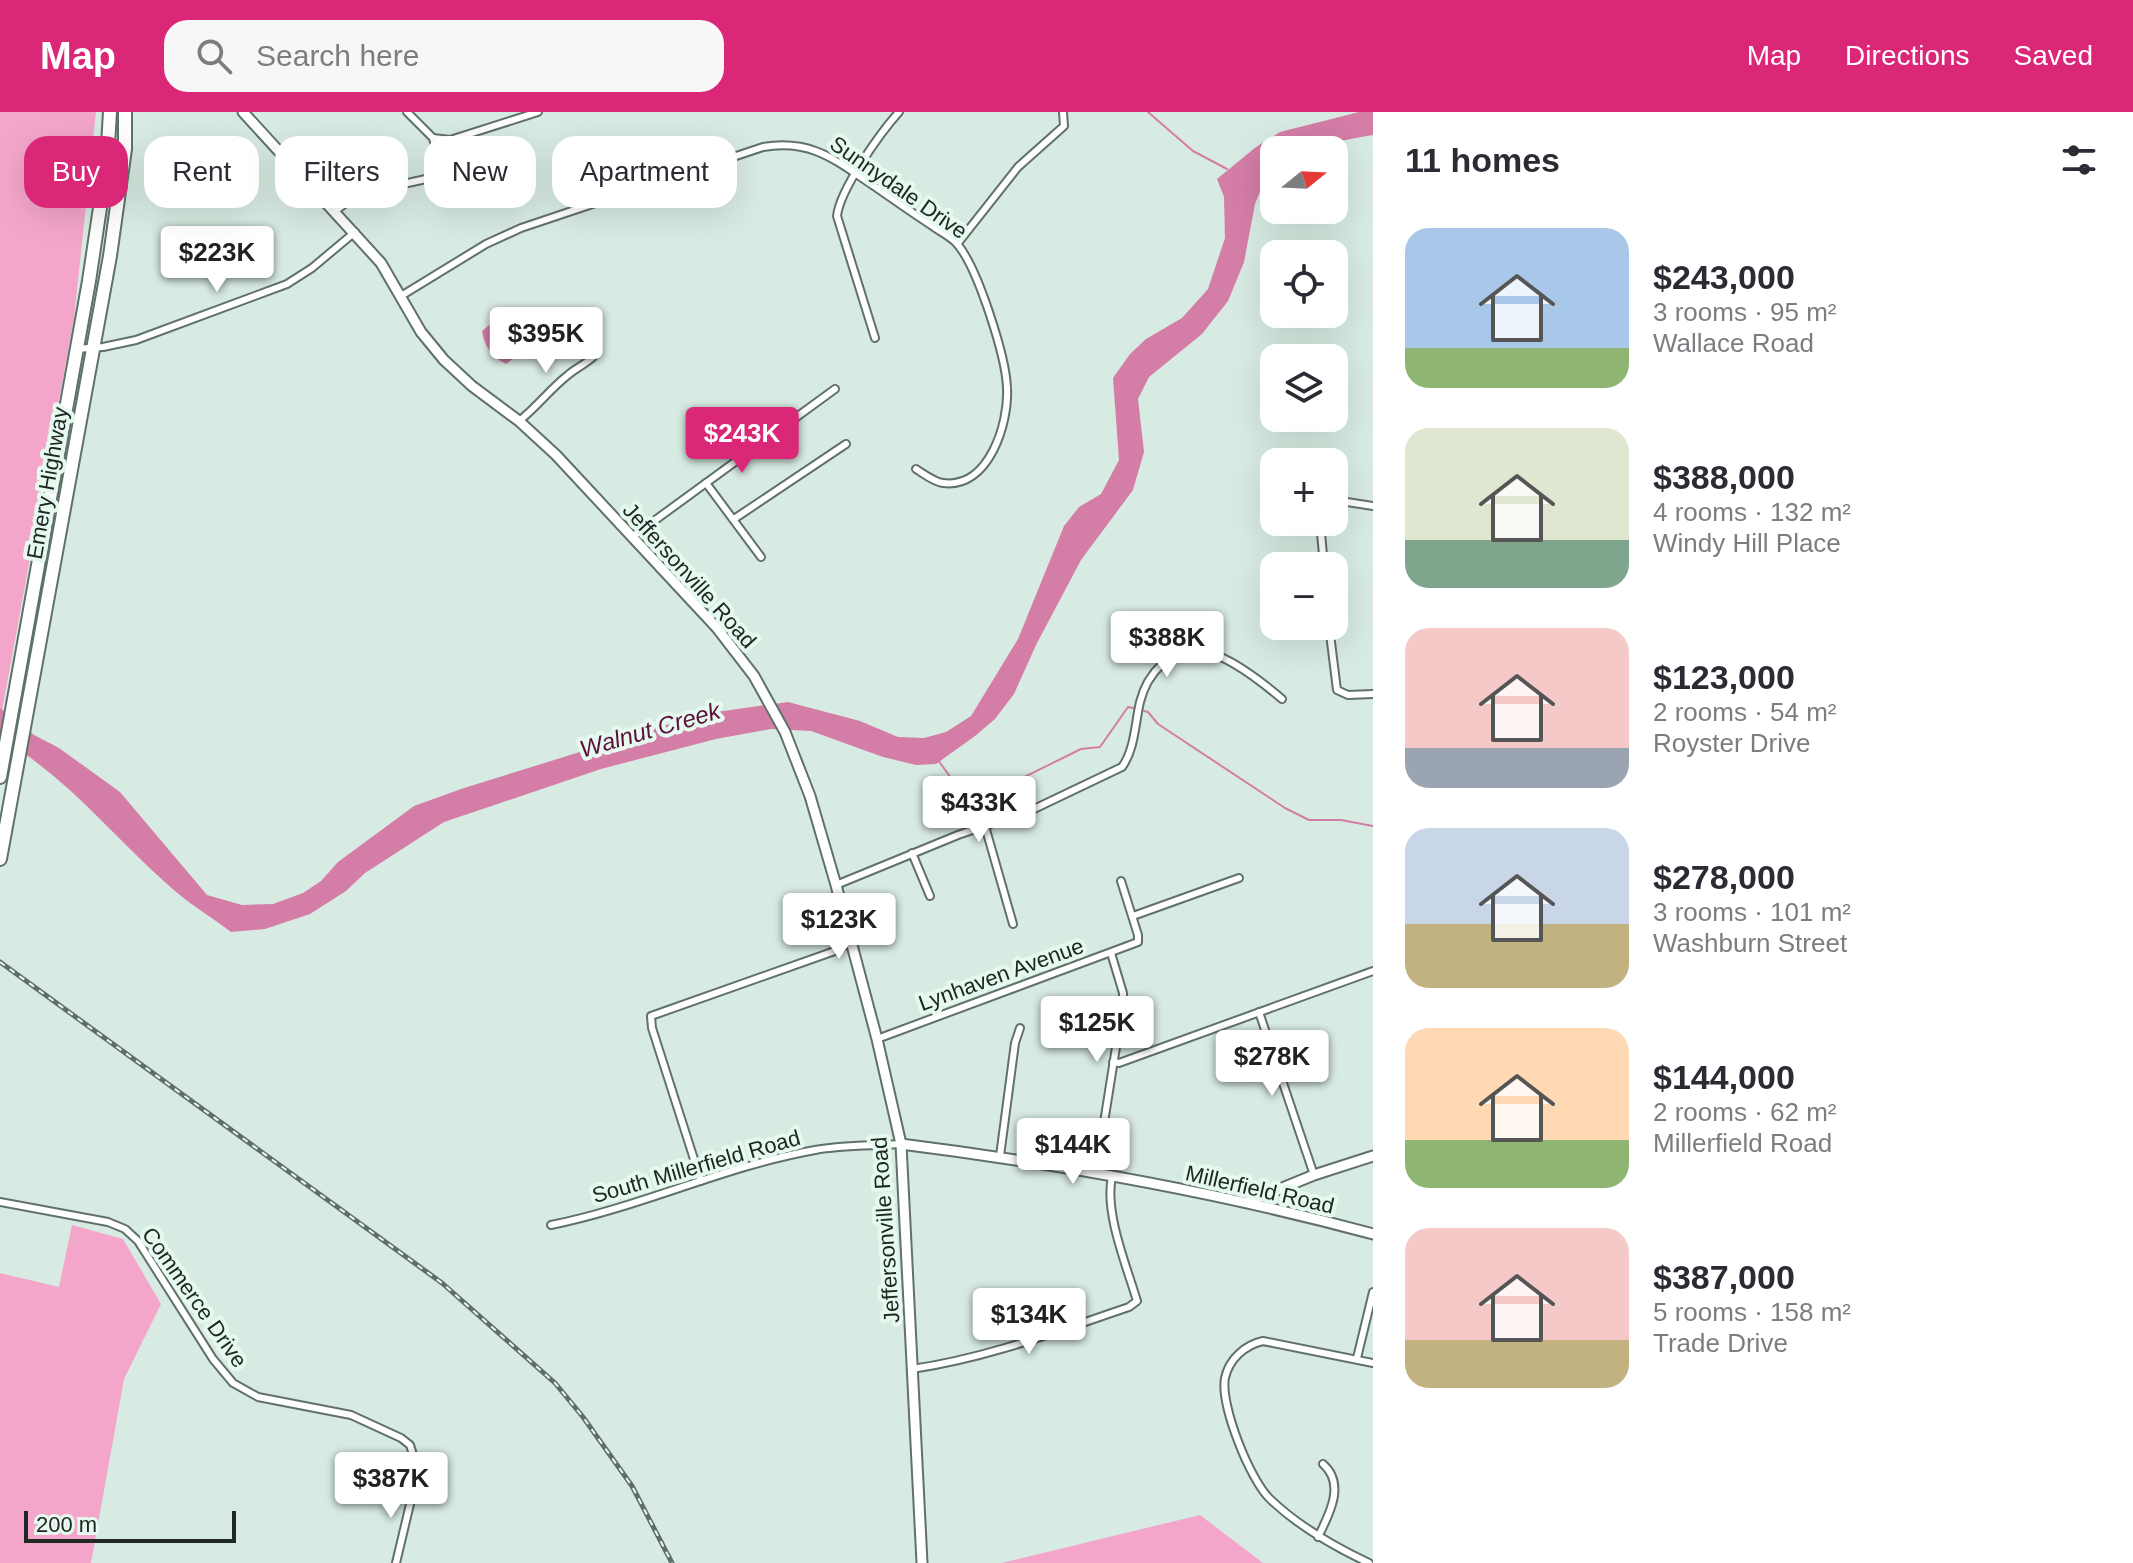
<!DOCTYPE html>
<html lang="en">
<head>
<meta charset="utf-8">
<style>
  body { margin:0; font-family:Helvetica,sans-serif; background:#f7f7f7; color:#2b2b33; height:100vh; display:flex; flex-direction:column; font-size:30px; white-space:nowrap }
  * { box-sizing:border-box; margin:0 }
  p { font-size:26px; color:#7c7c81 }
  .icon { flex:none; width:44px; height:44px; fill:none; stroke:currentColor; stroke-width:2; stroke-linecap:round; stroke-linejoin:round }
  .map { position:relative; flex:1; overflow:hidden }
  .drawer { display:flex; flex-direction:column; background:#fff; width:760px }
  .drawer>* { flex:none }
  .banner { position:absolute; left:24px; top:24px; width:760px; height:72px; display:flex; gap:16px }
  .needle { width:52px; rotate:72deg }
  .tools { position:absolute; left:1260px; top:24px; display:grid; gap:16px }
  .tools a { display:grid; place-items:center; width:88px; height:88px; border-radius:16px; background:#fff; box-shadow:0 8px 32px #0002; font-size:40px }
  .scale { position:absolute; left:24px; bottom:20px; width:212px; box-sizing:border-box; padding-left:8px; border:4px solid #202724; border-top:0; font-size:22px; line-height:28px; white-space:nowrap; color:#202724; -webkit-text-stroke:6px #e5f9ef; paint-order:stroke }
  .price { position:absolute; translate:-50% -68px; padding:0 18px; border-radius:8px; background:#fff; color:#222; font-size:26px; line-height:52px; filter:drop-shadow(0 2px 4px #0008) }
  .price::after { content:''; position:absolute; left:50%; top:48px; width:24px; height:18px; margin-left:-12px; background:inherit; clip-path:polygon(0 0,100% 0,50% 100%) }
  .price.current { background:#db2777; color:#fff }
  ul { padding:0; list-style:none }
  li { display:flex; align-items:center; gap:24px; height:200px; padding:0 32px }
  li span { display:grid; place-items:center; flex:none; width:224px; height:160px; border-radius:24px; color:#555 }
  li>.icon { margin-inline-start:auto }
  span .icon { width:96px; height:96px; fill:#fffc; stroke-width:1 }
  li b { font-size:34px }
  h2 { display:flex; justify-content:space-between; align-items:center; height:96px; padding:0 32px; font-size:34px }
  .tag { padding:0 28px; border-radius:24px; background:#fff; box-shadow:0 8px 32px #0002; font-size:28px; line-height:72px }
  .tag.current { background:#db2777; color:#fff }
  header { display:flex; align-items:center; gap:48px; box-sizing:border-box; height:112px; padding:0 40px; background:#db2777; color:#fff }
  header strong { font-size:38px }
  nav { display:flex; gap:44px; margin-inline-start:auto; font-size:28px }
  .search { width:560px; height:72px; background:#f7f7f7; display:flex; align-items:center; gap:20px; box-sizing:border-box; padding:0 28px; border-radius:24px; color:#7c7c81; font-size:30px }
  main { display:flex; flex:1; min-height:0 }
  .map>svg:first-child { display:block }
  .green { fill:#f4a6ca }
  .water { fill:#d47da7 }
  .lines { fill:none; stroke-linecap:round; stroke-linejoin:round }
  .stream { stroke:#d47da7; stroke-width:2 }
  .street-casing { stroke:#607169; stroke-width:10 }
  .secondary-casing { stroke:#607169; stroke-width:13 }
  .highway-casing { stroke:#607169; stroke-width:16 }
  .street { stroke:#fff; stroke-width:6 }
  .secondary { stroke:#fff; stroke-width:9 }
  .highway { stroke:#fff; stroke-width:12 }
  .rail-casing { stroke:#626d68; stroke-width:5 }
  .rail { stroke:#e5f9ef; stroke-width:2; stroke-dasharray:6; stroke-linecap:butt }
  .labels { text-anchor:middle; stroke-width:8; stroke-linejoin:round; paint-order:stroke }
  .street-label { font-size:22px; fill:#202724; stroke:#e5f9ef }
  .water-label { font-size:24px; font-style:italic; fill:#5e103d; stroke:#e5f9ef }
</style>
</head>
<body>
<header>
<strong>Map</strong>
<div class="search"><svg class="icon" aria-label="search" viewBox="0 0 24 24"><circle cx="10" cy="10" r="6"/><path d="M15 15l6 6"/></svg>Search here</div>
<nav><a>Map</a><a>Directions</a><a>Saved</a></nav>
</header>
<main>
<div class="map">
<svg width="1373" height="1451" viewBox="0 0 1373 1451">
  <rect width="100%" height="100%" fill="#d8ebe2"/>
  <g class="green">
    <polygon points="0,0 96,0 74,206 0,610"/>
    <polygon points="72,1113 123,1127 161,1192 124,1267 91,1451 0,1451 0,1161 59,1175"/>
    <polygon points="1200,1403 1263,1451 1001,1451"/>
  </g>
  <g class="water">
    <path d="M1359,0h14v23c-33,5 -66,15 -99,15v20l-13,19 -6,15 -11,58 -16,39 -26,33 -53,43 -11,22 6,53 -11,38 -52,70 -45,85 -22,49 -19,25 -20,17 -39,28 -20,1 -33,-8 -72,-26 -40,-2 -55,10 -115,30 -157,53 -79,51 -19,18 -36,23 -45,15 -34,3c-21,-16 -45,-30 -64,-48 -56,-50 -101,-108 -167,-146v-30l34,27 25,13 61,44 87,103 35,10 31,-1 30,-11 18,-12 17,-19 76,-56 50,-18 238,-74 86,-12 72,19 38,16 26,1 22,-6 25,-16 47,-77 46,-113 15,-19 22,-13 18,-34 -6,-82 17,-24 16,-15 36,-21 26,-29 17,-51 -1,-41 -7,-18 39,-32 24,-15z"/>
    <path d="M516,204l16,4 3,14 -16,20 -13,10c-14,-7 -22,-18 -24,-33l12,-10z"/>
  </g>
  <g class="lines">
    <g class="stream">
      <polyline points="1148,0 1193,39 1227,57"/>
      <polyline points="1144,599 1148,600 1158,612 1285,696 1309,708 1341,708 1373,714"/>
      <polyline points="938,648 956,673 967,677 983,677 1006,674 1081,637 1100,635 1128,595 1133,596"/>
    </g>
    <defs>
      <g id="street">
        <polyline points="433,26 450,28 538,0"/>
        <polyline points="335,99 358,82 435,65 441,57 433,26 407,0"/>
        <polyline points="958,131 1018,55 1064,14 1063,0"/>
        <path d="M401,184l85,-52 35,-16 242,-81c49,-8 72,13 111,39 20,14 40,28 60,41 8,6 19,11 24,18 20,24 48,112 49,143 2,35 -18,101 -64,95 -9,-1 -19,-9 -27,-14"/>
        <path d="M875,226l-38,-122c3,-27 44,-84 62,-104"/>
        <polyline points="76,237 103,235 136,228 287,172 312,156 355,120"/>
        <path d="M519,309c18,-14 31,-32 49,-46 8,-7 18,-11 26,-19"/>
        <polyline points="706,371 761,445"/>
        <polyline points="1334,388 1373,394"/>
        <polyline points="734,407 846,332"/>
        <polyline points="1320,410 1324,454"/>
        <polyline points="632,425 835,277"/>
        <polyline points="1329,514 1337,578 1348,583 1373,582"/>
        <polyline points="985,714 1013,812"/>
        <polyline points="912,741 930,784"/>
        <path d="M836,773l122,-50 76,-26 88,-42c13,-18 13,-44 18,-65 7,-28 31,-56 62,-51 26,4 60,31 80,48"/>
        <polyline points="1133,804 1239,766"/>
        <polyline points="1259,900 1314,1063"/>
        <polyline points="877,927 1138,830 1138,823 1121,769"/>
        <polyline points="1113,950 1119,951 1373,859"/>
        <polyline points="1000,1044 1015,931 1020,916"/>
        <polyline points="1096,1061 1123,891 1123,881 1111,841"/>
        <polyline points="701,1069 652,916 651,904 832,840 851,830"/>
        <polyline points="0,1090 108,1110 125,1117 138,1129 213,1247 233,1271 258,1285 351,1303 401,1326 410,1333 416,1353 415,1371 396,1451"/>
        <path d="M551,1113c90,-18 174,-59 264,-75 28,-5 58,-4 86,-6"/>
        <polyline points="1357,1246 1373,1180"/>
        <path d="M912,1257c75,-11 146,-38 217,-62l8,-6c-10,-34 -33,-89 -25,-124"/>
        <path d="M1318,1425c11,-22 28,-53 5,-73"/>
        <path d="M1369,1451c-36,-17 -71,-37 -99,-64 -20,-19 -50,-94 -45,-121 4,-19 20,-33 38,-37l110,22"/>
      </g>
      <g id="secondary">
        <polyline points="243,0 381,151 421,220 444,248 472,274 519,309 556,343 717,516 754,564 785,620 810,684 836,773 877,927 901,1032 922,1451"/>
        <path d="M901,1032c159,20 317,48 472,90"/>
        <polyline points="1248,1090 1314,1063 1373,1044"/>
      </g>
      <g id="highway">
        <polyline points="0,665 89,169 107,49 110,0"/>
        <polyline points="0,747 110,144 125,37 125,0"/>
      </g>
    </defs>
    <use href="#street" class="street-casing"/>
    <use href="#secondary" class="secondary-casing"/>
    <use href="#highway" class="highway-casing"/>
    <use href="#street" class="street"/>
    <use href="#secondary" class="secondary"/>
    <use href="#highway" class="highway"/>
    <defs>
      <polyline id="rail" points="0,850 442,1171 555,1271 583,1305 632,1374 672,1451"/>
    </defs>
    <use href="#rail" class="rail-casing"/>
    <use href="#rail" class="rail"/>
  </g>
  <g class="labels">
    <g class="street-label">
      <text transform="translate(899 75) rotate(35)" y="8">Sunnydale Drive</text>
      <text transform="translate(47 371) rotate(-80)" y="8">Emery Highway</text>
      <text transform="translate(690 463) rotate(48)" y="8">Jeffersonville Road</text>
      <text transform="translate(1001 862) rotate(-20)" y="8">Lynhaven Avenue</text>
      <text transform="translate(696 1054) rotate(-16)" y="8">South Millerfield Road</text>
      <text transform="translate(1260 1077) rotate(13)" y="8">Millerfield Road</text>
      <text transform="translate(885 1118) rotate(-94)" y="8">Jeffersonville Road</text>
      <text transform="translate(195 1185) rotate(55)" y="8">Commerce Drive</text>
    </g>
    <g class="water-label">
      <text transform="translate(650 618) rotate(-16)" y="8">Walnut Creek</text>
    </g>
  </g>
</svg>
<div class="tools">
<a><svg class="needle" viewBox="-14 -14 28 28"><path d="M0-13l5 13h-10z" fill="#e53935"/><path d="M0 13l5-13h-10z" fill="#7c7c81"/></svg></a>
<a><svg class="icon" aria-label="locate" viewBox="0 0 24 24"><circle cx="12" cy="12" r="6"/><path d="M12 2v4M12 18v4M2 12h4M18 12h4"/></svg></a>
<a><svg class="icon" aria-label="layers" viewBox="0 0 24 24"><path d="M12 4l9 5-9 5-9-5zM3 14l9 5 9-5"/></svg></a>
<a>+</a>
<a>−</a>
</div>
<div class="scale">200 m</div>
<b class="price" style="left:217px;top:182px">$223K</b>
<b class="price" style="left:546px;top:263px">$395K</b>
<b class="price current" style="left:742px;top:363px">$243K</b>
<b class="price" style="left:1167px;top:567px">$388K</b>
<b class="price" style="left:979px;top:732px">$433K</b>
<b class="price" style="left:839px;top:849px">$123K</b>
<b class="price" style="left:1097px;top:952px">$125K</b>
<b class="price" style="left:1272px;top:986px">$278K</b>
<b class="price" style="left:1073px;top:1074px">$144K</b>
<b class="price" style="left:1029px;top:1244px">$134K</b>
<b class="price" style="left:391px;top:1408px">$387K</b>
<div class="banner">
<a class="tag current">Buy</a>
<a class="tag">Rent</a>
<a class="tag">Filters</a>
<a class="tag">New</a>
<a class="tag">Apartment</a>
</div>
</div>
<section class="drawer">
<h2>11 homes<svg class="icon" aria-label="filters" viewBox="0 0 24 24"><path d="M4 7h16M4 17h16"/><circle cx="9" cy="7" r="2"/><circle cx="15" cy="17" r="2"/></svg></h2>
<ul>
<li><span style="background:linear-gradient(#a9c7e8 75%,#8fb573 0)"><svg class="icon" aria-label="home" viewBox="0 0 24 24"><path d="M3 11l9-7 9 7M6 9v11h12V9"/></svg></span><div><b>$243,000</b><p>3 rooms · 95 m²</p><p>Wallace Road</p></div></li>
<li><span style="background:linear-gradient(#dfe7d0 70%,#7fa58c 0)"><svg class="icon" aria-label="home" viewBox="0 0 24 24"><path d="M3 11l9-7 9 7M6 9v11h12V9"/></svg></span><div><b>$388,000</b><p>4 rooms · 132 m²</p><p>Windy Hill Place</p></div></li>
<li><span style="background:linear-gradient(#f6c9c9 75%,#9aa5b1 0)"><svg class="icon" aria-label="home" viewBox="0 0 24 24"><path d="M3 11l9-7 9 7M6 9v11h12V9"/></svg></span><div><b>$123,000</b><p>2 rooms · 54 m²</p><p>Royster Drive</p></div></li>
<li><span style="background:linear-gradient(#c9d6e8 60%,#c2b280 0)"><svg class="icon" aria-label="home" viewBox="0 0 24 24"><path d="M3 11l9-7 9 7M6 9v11h12V9"/></svg></span><div><b>$278,000</b><p>3 rooms · 101 m²</p><p>Washburn Street</p></div></li>
<li><span style="background:linear-gradient(#ffd9b3 70%,#8fb573 0)"><svg class="icon" aria-label="home" viewBox="0 0 24 24"><path d="M3 11l9-7 9 7M6 9v11h12V9"/></svg></span><div><b>$144,000</b><p>2 rooms · 62 m²</p><p>Millerfield Road</p></div></li>
<li><span style="background:linear-gradient(#f6c9c9 70%,#c2b280 0)"><svg class="icon" aria-label="home" viewBox="0 0 24 24"><path d="M3 11l9-7 9 7M6 9v11h12V9"/></svg></span><div><b>$387,000</b><p>5 rooms · 158 m²</p><p>Trade Drive</p></div></li>
</ul>
</section>
</main>
</body>
</html>
